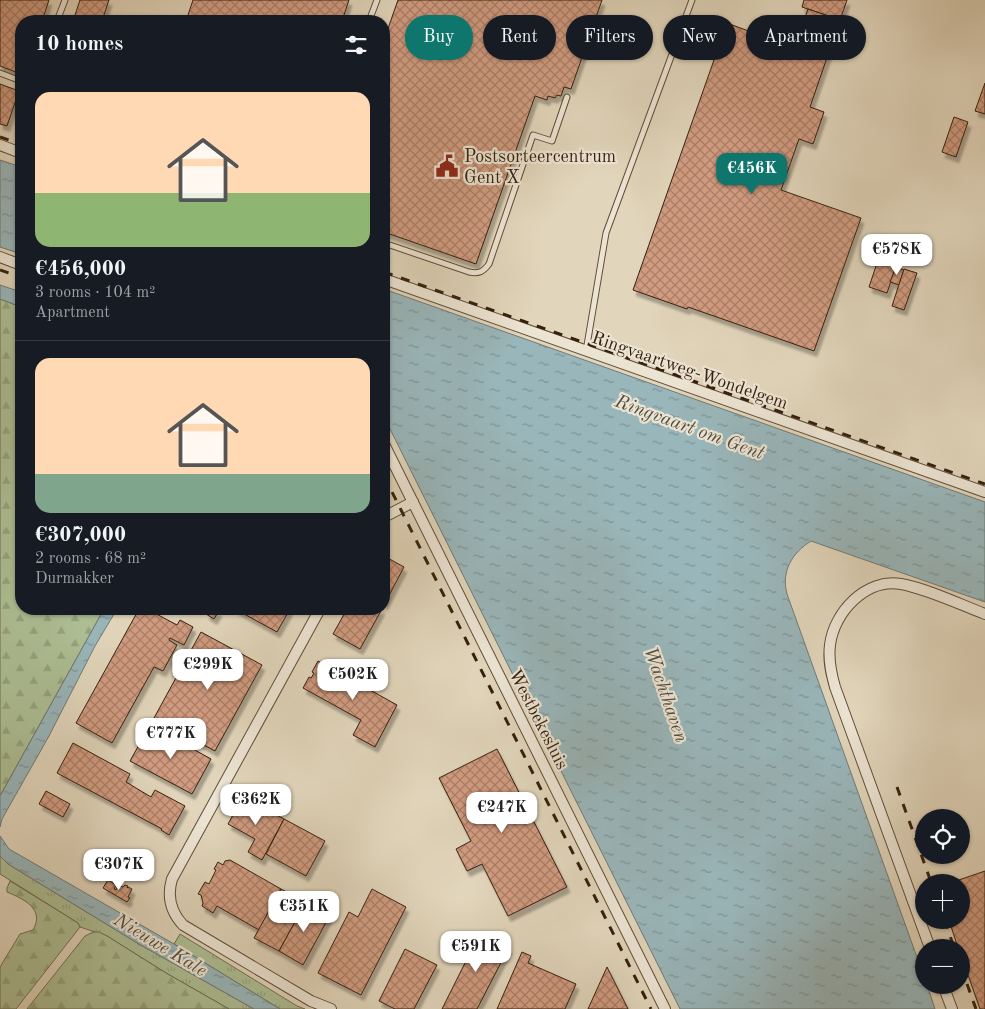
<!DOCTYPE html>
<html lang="en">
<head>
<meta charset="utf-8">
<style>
  body { margin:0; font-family:"Old Standard TT",serif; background:#242831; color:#f1f3f6; height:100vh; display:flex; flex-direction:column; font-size:19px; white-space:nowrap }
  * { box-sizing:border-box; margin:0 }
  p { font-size:16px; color:#9ea1a6 }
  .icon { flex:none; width:28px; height:28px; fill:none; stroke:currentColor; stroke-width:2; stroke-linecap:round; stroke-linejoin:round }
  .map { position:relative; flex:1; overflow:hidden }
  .drawer { position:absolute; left:15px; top:15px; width:375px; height:600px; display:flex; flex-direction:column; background:#171b24; border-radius:20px; box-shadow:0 1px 4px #0004 }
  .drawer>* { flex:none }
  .top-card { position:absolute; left:405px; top:15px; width:475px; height:45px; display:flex; gap:10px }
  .controls { position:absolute; left:915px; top:809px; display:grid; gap:10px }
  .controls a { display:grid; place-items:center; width:55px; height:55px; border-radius:50%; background:#171b24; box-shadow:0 1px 4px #0004; font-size:25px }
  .price { position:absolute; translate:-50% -42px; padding:0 11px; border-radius:10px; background:#fff; color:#222; font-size:16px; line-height:32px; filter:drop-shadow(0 1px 2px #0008) }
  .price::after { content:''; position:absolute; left:50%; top:30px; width:15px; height:11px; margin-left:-8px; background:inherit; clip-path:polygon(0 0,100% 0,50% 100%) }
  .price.current { background:#0f766e; color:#fff }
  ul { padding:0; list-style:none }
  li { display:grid; align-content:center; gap:10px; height:265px; padding:0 20px }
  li+li { border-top:1px solid #363941 }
  li span { display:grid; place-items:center; height:155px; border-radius:15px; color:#555 }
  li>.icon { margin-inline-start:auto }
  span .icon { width:90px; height:90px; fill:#fffc; stroke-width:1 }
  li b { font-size:21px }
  h2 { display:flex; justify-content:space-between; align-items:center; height:60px; padding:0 20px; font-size:21px }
  .chip { padding:0 18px; border-radius:22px; background:#171b24; box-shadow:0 1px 4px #0004; font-size:18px; line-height:45px }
  .chip.current { background:#0f766e; color:#fff }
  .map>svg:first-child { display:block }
  .grass { fill:url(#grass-tufts); stroke:#716f50 }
  .forest { fill:url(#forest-firs); stroke:#716f50 }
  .water { fill:url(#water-ripples); stroke:#717a75 }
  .building { fill:url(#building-cross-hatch); stroke:#35200d; filter:url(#shadow) }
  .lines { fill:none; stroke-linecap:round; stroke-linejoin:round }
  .service-casing { stroke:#604d38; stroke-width:7 }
  .minor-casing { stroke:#604d38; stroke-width:12 }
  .service { stroke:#ece4d3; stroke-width:5 }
  .minor { stroke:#ece4d3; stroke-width:10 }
  .rail { stroke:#35200d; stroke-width:3; stroke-dasharray:9 9; stroke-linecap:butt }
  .labels { text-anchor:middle; stroke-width:4.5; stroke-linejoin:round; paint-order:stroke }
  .poi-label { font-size:18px; fill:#35200d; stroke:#ece4d3; text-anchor:start }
  .street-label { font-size:18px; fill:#35200d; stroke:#ece4d3 }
  .water-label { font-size:19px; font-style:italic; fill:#534d41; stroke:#ece4d3 }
</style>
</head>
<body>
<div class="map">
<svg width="985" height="1009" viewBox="0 0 985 1009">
  <defs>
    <pattern id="grass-tufts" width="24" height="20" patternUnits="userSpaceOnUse" patternTransform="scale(1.25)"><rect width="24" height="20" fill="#adbe94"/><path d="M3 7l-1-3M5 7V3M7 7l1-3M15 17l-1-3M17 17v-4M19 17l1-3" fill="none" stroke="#95a37e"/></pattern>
    <pattern id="forest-firs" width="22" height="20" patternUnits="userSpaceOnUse" patternTransform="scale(1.25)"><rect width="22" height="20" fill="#adbe94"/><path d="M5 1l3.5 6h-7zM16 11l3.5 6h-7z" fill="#95a37e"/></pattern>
    <pattern id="water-ripples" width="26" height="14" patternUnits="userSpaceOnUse" patternTransform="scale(1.25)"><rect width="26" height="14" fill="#99b6ba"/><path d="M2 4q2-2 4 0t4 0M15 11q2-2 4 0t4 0" fill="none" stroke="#7e9496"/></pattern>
    <pattern id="building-cross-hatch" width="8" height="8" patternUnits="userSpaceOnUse" patternTransform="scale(1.25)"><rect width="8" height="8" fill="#d19b80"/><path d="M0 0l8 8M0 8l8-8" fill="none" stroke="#aa7e67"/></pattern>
    <filter id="shadow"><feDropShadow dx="3" dy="5.5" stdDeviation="1" flood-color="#0004"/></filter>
  </defs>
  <rect width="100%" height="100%" fill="#e1d5bb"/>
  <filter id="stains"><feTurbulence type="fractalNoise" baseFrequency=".004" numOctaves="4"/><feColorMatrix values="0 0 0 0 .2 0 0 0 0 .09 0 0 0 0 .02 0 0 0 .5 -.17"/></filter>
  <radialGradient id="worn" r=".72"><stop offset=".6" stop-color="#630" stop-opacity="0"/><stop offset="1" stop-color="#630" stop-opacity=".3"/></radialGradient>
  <g class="grass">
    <polygon points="0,856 8,864 139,944 254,1009 229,1009 166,973 107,936 80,927 78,923 0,874"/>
    <polygon points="180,934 297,1006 305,1009 280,1009 174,944"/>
  </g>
  <g class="forest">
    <polygon points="0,299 21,307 21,609 104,609 0,796"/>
    <path d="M10,881l68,42 2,4 -64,82h-16v-42l20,-33 13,-4c12,-21 -9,-31 -26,-38v-4z"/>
    <polygon points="93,932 99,932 107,936 166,973 229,1009 27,1009 85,936"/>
  </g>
  <g class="water">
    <polygon points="0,160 21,167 21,254 0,247"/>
    <polygon points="0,285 21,292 21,307 0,299"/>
    <path d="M384,289l601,213v100l-174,-61c-19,12 -30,30 -24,53l137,383v8h3l8,24h-255l-296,-592z"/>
    <polygon points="104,609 117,609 95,646 49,736 2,819 0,827 0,796"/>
    <polygon points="0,836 9,849 174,944 280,1009 254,1009 139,944 8,864 0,856"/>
  </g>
  <g class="building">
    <polygon points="0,0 49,0 42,21 21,21 21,74 0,66"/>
    <polygon points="80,0 109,0 102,21 73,21"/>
    <polygon points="193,0 349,0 342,21 186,21"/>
    <polygon points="398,0 602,0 571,89 564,87 561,96 557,95 555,98 548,96 547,100 535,96 476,264 384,232 384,40"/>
    <polygon points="804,0 847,0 840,20 802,7"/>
    <polygon points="808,9 840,20 810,107 824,112 813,144 799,139 781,190 861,218 814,351 688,307 687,309 633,290 727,23 794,48"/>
    <polygon points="985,83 985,114 975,111"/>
    <polygon points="0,84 19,91 7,126 0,124"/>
    <polygon points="954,117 968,122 956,157 942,152"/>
    <polygon points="878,260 896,266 887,293 869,287"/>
    <polygon points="896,267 904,270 899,285 890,282"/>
    <polygon points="904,269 917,273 904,310 892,306"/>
    <polygon points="384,556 404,567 384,605"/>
    <polygon points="139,609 147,609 177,625 180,620 193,627 184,645 170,638 169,640 177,645 163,671 154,667 112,743 76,723"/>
    <polygon points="209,609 219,611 214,619 206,614"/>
    <polygon points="235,609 290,609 277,632"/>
    <polygon points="347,609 382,609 360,649 333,634"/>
    <polygon points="201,632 262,665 215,751 154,718"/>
    <polygon points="318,661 397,705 375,747 353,735 361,720 303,688 309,677 311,678 314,673 312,672"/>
    <polygon points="150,725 211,759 192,794 130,761"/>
    <polygon points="73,743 130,774 126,782 151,797 155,790 185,806 169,835 161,830 162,829 57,773"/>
    <polygon points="497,749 567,887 508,916 482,864 467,871 456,849 471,841 439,778"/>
    <polygon points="46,791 70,804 63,817 39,804"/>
    <polygon points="243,797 284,819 262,860 248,852 255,839 228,824"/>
    <polygon points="284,819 325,841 306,876 266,854"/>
    <polygon points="230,860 281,889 259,930 217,906 213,913 202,906 203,903 201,895 198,894 205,882 209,884 216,870 214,869 218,862 223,865 225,861"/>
    <polygon points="985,871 985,1009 980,1009 961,955 961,948 958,948 949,920 961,920 961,882 953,882"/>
    <polygon points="108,880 116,885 114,889 116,890 118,885 123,887 125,885 128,886 127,888 128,887 132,889 128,897 130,898 127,902 103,888"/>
    <polygon points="281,889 306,902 279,951 254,938"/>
    <polygon points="372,889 406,907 361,995 318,973 349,912 358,917"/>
    <polygon points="306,902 330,915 303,965 279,951"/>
    <polygon points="474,932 509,947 477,1009 442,1009 472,949 467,946"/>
    <polygon points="405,949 437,965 414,1009 395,1009 379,1001"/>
    <polygon points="522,952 531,956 528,963 576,984 565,1009 497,1009"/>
    <polygon points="607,967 628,1009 588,1009"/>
  </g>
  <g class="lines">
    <defs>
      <g id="service">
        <polyline points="57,21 65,0"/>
        <polyline points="369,21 377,0"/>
        <polyline points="0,73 21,81"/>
        <polyline points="20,124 21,120"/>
        <path d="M384,243l85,29c10,2 14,0 20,-8l44,-129 19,6 15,-44"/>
        <polyline points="586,351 606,233 692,0"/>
      </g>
      <g id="minor">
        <polyline points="0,145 21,153"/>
        <polyline points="0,257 21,265"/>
        <polyline points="384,279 985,492"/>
        <polyline points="384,444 665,1009"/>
        <polyline points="384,517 413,502"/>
        <path d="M320,609l-148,270c-5,17 -2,32 11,46l128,76 20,8"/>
        <path d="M930,948l-95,-261c-4,-14 -7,-27 -5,-42 4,-33 36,-67 71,-61 27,5 58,20 84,30"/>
        <polyline points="943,985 952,1009"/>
      </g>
    </defs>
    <use href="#service" class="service-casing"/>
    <use href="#minor" class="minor-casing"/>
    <use href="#service" class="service"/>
    <use href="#minor" class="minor"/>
    <g class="rail">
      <polyline points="0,137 21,144"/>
      <polyline points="0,270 21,277"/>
      <polyline points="384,272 985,484"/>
      <polyline points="384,476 651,1009"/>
      <polyline points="897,787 931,882"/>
      <polyline points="945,920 954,948"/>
      <polyline points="961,967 976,1009"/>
    </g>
  </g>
  <defs>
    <symbol id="civic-bare" viewBox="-9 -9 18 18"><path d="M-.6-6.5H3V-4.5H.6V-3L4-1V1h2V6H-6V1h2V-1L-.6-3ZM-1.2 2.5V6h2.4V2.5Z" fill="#8f2418" stroke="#ece4d3" stroke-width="2.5" paint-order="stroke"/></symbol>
  </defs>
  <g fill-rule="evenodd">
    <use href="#civic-bare" x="431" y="150" width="32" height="32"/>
  </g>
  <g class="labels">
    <g class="poi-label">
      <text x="464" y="162">Postsorteercentrum<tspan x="464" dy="21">Gent X</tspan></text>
    </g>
    <g class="street-label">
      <text transform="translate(690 370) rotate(19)" y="6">Ringvaartweg-Wondelgem</text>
      <text transform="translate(539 719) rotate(63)" y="6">Westbekesluis</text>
    </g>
    <g class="water-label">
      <text transform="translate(690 426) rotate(20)" y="7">Ringvaart om Gent</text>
      <text transform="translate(667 694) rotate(71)" y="7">Wachthaven</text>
      <text transform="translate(161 944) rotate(31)" y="7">Nieuwe Kale</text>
    </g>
  </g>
  <rect width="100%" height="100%" filter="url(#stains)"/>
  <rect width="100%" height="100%" fill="url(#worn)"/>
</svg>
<div class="controls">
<a><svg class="icon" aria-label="locate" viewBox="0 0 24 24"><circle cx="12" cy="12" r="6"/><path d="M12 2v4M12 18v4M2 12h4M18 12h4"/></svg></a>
<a>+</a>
<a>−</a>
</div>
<b class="price current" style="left:752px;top:195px">€456K</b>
<b class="price" style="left:897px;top:276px">€578K</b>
<b class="price" style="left:208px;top:691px">€299K</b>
<b class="price" style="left:353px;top:701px">€502K</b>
<b class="price" style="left:171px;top:760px">€777K</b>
<b class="price" style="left:256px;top:826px">€362K</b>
<b class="price" style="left:502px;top:834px">€247K</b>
<b class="price" style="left:119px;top:891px">€307K</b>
<b class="price" style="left:304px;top:933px">€351K</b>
<b class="price" style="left:476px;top:973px">€591K</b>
<div class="top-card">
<a class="chip current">Buy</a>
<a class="chip">Rent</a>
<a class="chip">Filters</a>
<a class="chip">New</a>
<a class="chip">Apartment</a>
</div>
<section class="drawer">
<h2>10 homes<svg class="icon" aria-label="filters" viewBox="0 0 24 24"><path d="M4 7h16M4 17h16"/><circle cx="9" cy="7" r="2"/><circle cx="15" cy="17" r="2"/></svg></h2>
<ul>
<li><span style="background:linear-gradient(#ffd9b3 65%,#8fb573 0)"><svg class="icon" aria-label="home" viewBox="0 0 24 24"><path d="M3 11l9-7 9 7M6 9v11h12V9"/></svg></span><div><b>€456,000</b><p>3 rooms · 104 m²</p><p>Apartment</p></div></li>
<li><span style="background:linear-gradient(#ffd9b3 75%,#7fa58c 0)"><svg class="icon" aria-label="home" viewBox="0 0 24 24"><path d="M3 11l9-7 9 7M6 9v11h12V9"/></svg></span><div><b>€307,000</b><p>2 rooms · 68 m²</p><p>Durmakker</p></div></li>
</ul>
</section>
</div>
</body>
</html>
